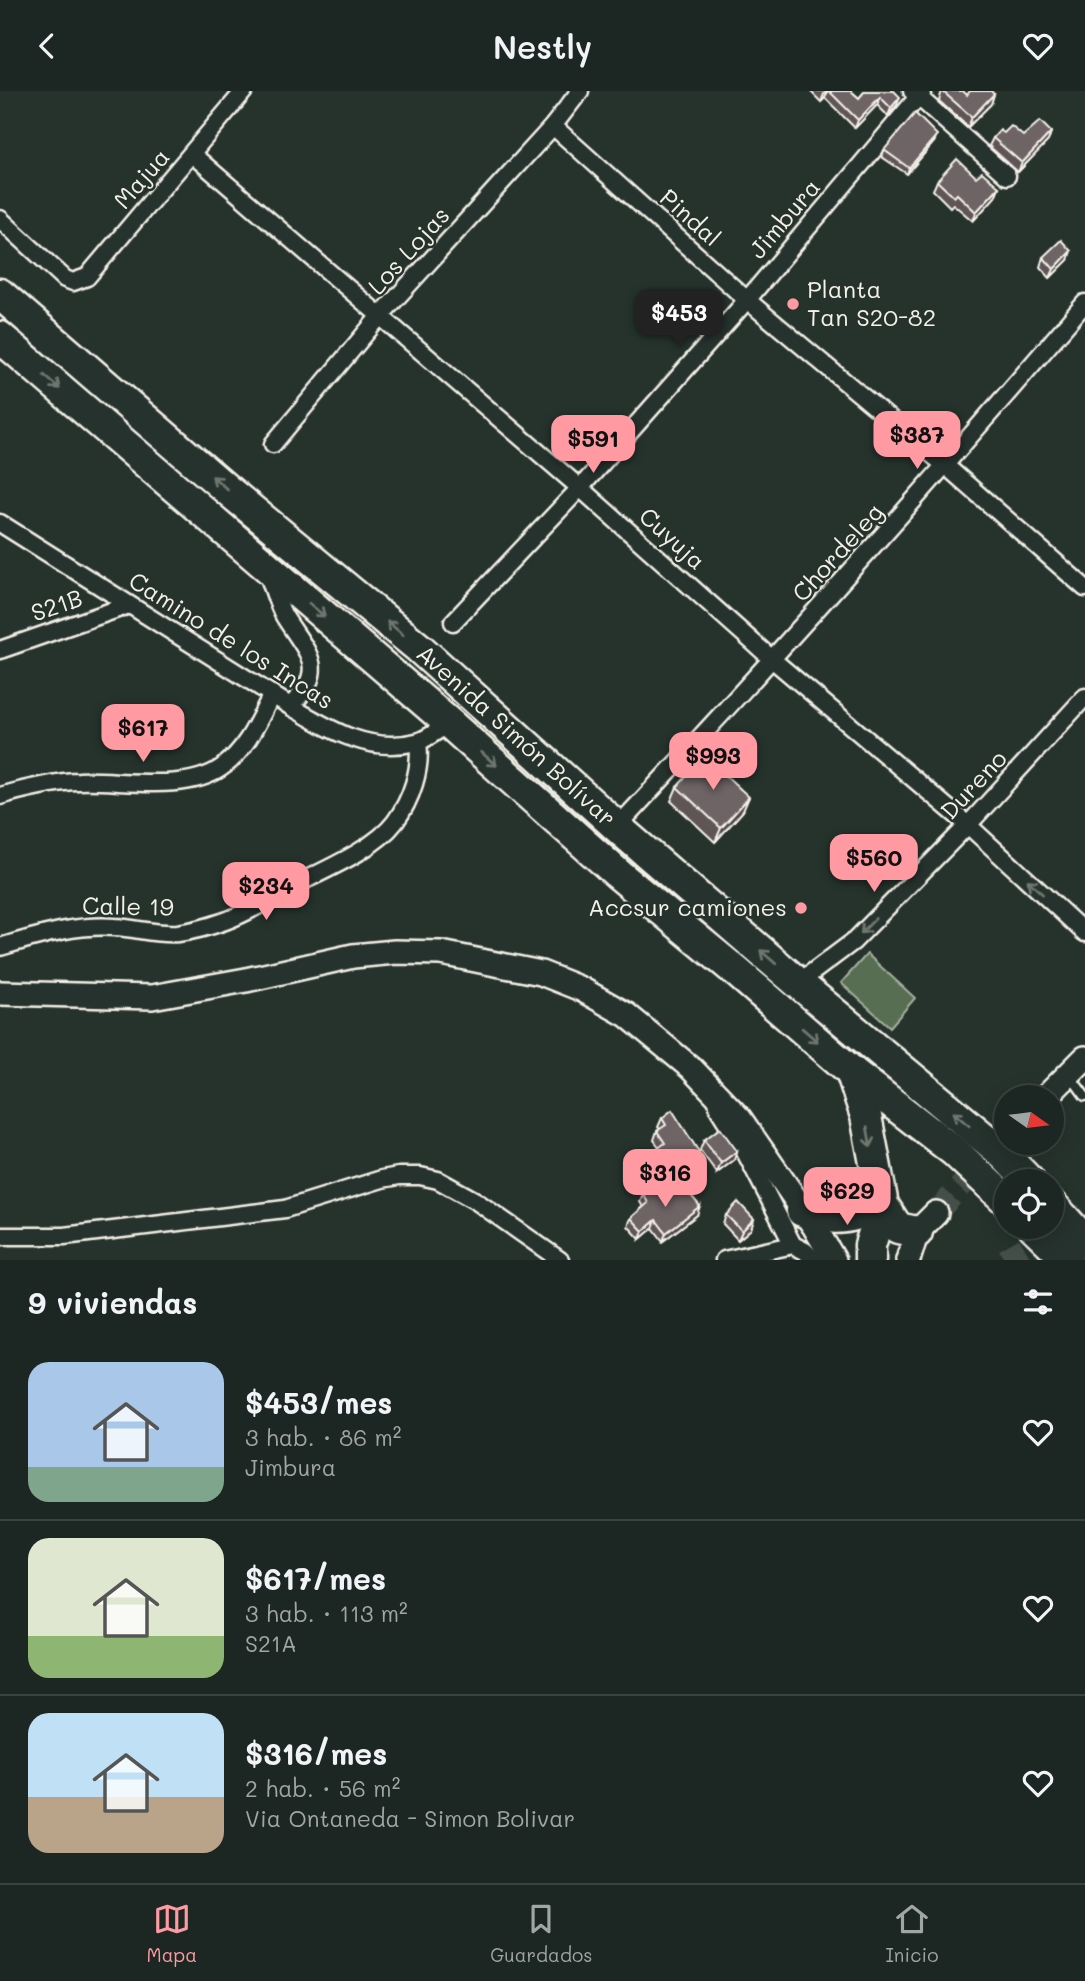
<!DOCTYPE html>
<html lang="es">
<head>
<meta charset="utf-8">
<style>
  body { margin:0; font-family:Mali,sans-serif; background:#29322f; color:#f1f3f6; height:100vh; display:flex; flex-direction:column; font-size:26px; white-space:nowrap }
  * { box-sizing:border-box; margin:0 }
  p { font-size:23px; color:#a0a5a5 }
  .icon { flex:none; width:38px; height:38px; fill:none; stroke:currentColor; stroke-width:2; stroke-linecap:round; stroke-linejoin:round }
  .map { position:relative; height:1169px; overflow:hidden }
  .sheet { display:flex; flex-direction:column; background:#1c2622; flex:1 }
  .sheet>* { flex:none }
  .needle { width:46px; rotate:104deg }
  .buttons { position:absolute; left:994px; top:994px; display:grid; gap:14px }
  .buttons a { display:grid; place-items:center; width:70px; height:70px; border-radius:50%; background:#1c2622; box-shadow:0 4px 18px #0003,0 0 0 2px #3a4340; font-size:35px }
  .price { position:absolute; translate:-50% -60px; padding:0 16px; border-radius:14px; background:#ff9aa2; color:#111; font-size:23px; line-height:46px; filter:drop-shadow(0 2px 4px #0008) }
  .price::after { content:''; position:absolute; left:50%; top:42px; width:21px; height:16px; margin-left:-10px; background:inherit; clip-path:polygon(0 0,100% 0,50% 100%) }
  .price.active { background:#222; color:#fff }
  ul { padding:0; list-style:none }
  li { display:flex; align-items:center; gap:21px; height:175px; padding:0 28px }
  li+li { border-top:2px solid #3a4340 }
  li span { display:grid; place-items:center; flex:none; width:196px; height:140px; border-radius:21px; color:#555 }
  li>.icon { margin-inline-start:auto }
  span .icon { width:84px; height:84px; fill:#fffc; stroke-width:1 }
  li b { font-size:30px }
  h2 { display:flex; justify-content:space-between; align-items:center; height:84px; padding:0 28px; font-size:30px }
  header { display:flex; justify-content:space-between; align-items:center; height:91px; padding:0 28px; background:#1c2622; font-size:32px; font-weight:600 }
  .menu { display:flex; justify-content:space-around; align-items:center; height:98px; border-top:2px solid #3a4340; background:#1c2622; font-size:19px; color:#a0a5a5 }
  .menu a { display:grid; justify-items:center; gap:4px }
  .menu .active { color:#ff9aa2 }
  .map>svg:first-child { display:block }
  .green { fill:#586e53; stroke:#a6b09e; stroke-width:2 }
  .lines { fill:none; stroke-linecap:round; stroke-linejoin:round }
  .secondary-tunnel { stroke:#455049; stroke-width:23; stroke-dasharray:23 11; stroke-linecap:butt }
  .lane-casing { stroke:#f4f1e8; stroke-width:13 }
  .street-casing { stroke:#f4f1e8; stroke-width:21 }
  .secondary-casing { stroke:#f4f1e8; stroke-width:28 }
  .highway-casing { stroke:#f4f1e8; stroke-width:35 }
  .lane { stroke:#26332d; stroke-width:8 }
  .street { stroke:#26332d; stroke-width:16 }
  .secondary { stroke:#26332d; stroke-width:23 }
  .highway { stroke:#26332d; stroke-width:30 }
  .wall { fill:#5f5557; stroke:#f4f1e8; stroke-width:2 }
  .shaded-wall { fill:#4d4547; stroke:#f4f1e8; stroke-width:2 }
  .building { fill:#6e6365; stroke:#f4f1e8; stroke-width:2 }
  .oneway { stroke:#6e766e }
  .poi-dot { fill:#ff9aa2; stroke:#26332d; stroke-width:2.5 }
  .labels { text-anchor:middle; stroke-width:5; stroke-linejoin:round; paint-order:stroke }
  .street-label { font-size:24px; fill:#f4f1e8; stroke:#26332d }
  .poi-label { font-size:24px; fill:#f4f1e8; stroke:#26332d; text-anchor:start }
</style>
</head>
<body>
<header><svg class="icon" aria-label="back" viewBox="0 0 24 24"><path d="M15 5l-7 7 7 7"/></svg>Nestly<svg class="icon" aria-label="heart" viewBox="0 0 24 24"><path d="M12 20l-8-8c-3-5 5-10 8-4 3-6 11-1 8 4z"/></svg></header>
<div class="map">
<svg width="1085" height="1169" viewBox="0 0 1085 1169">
  <rect width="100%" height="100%" fill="#26332d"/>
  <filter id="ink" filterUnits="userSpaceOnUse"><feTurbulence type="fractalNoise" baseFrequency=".0143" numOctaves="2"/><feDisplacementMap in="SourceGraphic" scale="14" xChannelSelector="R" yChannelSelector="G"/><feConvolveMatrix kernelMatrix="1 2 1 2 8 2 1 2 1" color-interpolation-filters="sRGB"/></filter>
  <g filter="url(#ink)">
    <polygon class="green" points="867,863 915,907 890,936 841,892"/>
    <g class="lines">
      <g class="secondary-tunnel">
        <polyline points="936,1122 986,1068"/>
        <polyline points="1005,1169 1085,1123"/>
      </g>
      <defs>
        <polyline id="lane" points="1071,986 1085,1005"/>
        <g id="street">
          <polyline points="912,0 1007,85"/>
          <polyline points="553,35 747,209 946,375 1085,497"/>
          <polyline points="193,64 580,397 773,569 968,734 1085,842"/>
          <polyline points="0,128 65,188 73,191 87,186 244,0"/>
          <polyline points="273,353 380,225 553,35 580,0"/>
          <path d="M0,432l290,183c39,23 79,48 126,36 11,-2 23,-13 33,-19"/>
          <path d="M268,484c5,13 9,28 16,41 23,37 46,53 6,90"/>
          <polyline points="453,531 580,397 747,209 923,0"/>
          <polyline points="0,559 129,514"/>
          <path d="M0,705c20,-6 59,-15 79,-15 41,-2 106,12 142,-13 25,-17 38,-48 51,-74"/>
          <path d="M617,736c160,-171 316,-346 468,-524"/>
          <path d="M0,856c38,-11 75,-23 115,-20 21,1 42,8 63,6 15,-2 33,-7 47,-12 23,-8 45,-22 66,-34 31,-16 83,-37 104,-65 16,-22 27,-53 23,-80"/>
          <polyline points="798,892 854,850 968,734 1085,606"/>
          <polyline points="717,1010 719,1019 743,1057 793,1154"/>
          <polyline points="0,1145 64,1145 285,1118 382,1088 399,1085 420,1085 438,1089 476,1110 560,1169"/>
          <polyline points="724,1169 793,1154 805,1160 814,1169"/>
        </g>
        <g id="secondary">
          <polyline points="0,902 152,906 246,889 353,865 395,861 441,862 541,882 581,898 627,924 691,977 740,1028 814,1135 834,1169"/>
          <polyline points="1046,1006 1085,967"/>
          <polyline points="908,1169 917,1141 936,1122"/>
        </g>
        <g id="highway">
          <polyline points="0,203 225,397 419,557 625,743 798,892 1001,1061 1029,1090"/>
          <polyline points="0,246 449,632 617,782 738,882 851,980 955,1061 1006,1109"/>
          <polyline points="851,980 866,1025 883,1114 898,1137 917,1141"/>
          <polyline points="1052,1114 1085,1150"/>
          <path d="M802,1120c33,12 50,7 81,-6"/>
          <polyline points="1034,1136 1068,1169"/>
          <polyline points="870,1169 870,1154 883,1114"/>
        </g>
      </defs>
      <use href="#lane" class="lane-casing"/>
      <use href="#street" class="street-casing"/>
      <use href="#secondary" class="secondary-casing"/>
      <use href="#highway" class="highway-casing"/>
      <use href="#lane" class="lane"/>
      <use href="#street" class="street"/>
      <use href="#secondary" class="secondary"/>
      <use href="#highway" class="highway"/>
    </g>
    <g class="wall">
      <polygon points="810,0 851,0 859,7 865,0 897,14 888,25 877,14 855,37 825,7 821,11"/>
      <polygon points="942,0 967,4 994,3 991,13 968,36 939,10"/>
      <polygon points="1051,41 1048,50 1018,81 989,55 993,47 1004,42 1023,45"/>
      <polygon points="934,51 907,83 882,66 884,59"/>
      <polygon points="937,90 999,96 995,106 973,130 953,113 950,116 933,99"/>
      <polygon points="1043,166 1068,169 1050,187 1040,176"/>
      <polygon points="677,696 743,720 715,751 671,710"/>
      <polygon points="662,1027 699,1061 696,1071 692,1073 692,1088 678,1097 666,1080 640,1100 630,1085 633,1076 659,1056 654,1049 657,1040 660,1038 658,1036"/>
      <polygon points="704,1049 734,1069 717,1082 700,1059"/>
      <polygon points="643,1102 665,1111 697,1124 663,1150 653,1137 640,1148 628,1135 631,1127 643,1116 640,1111"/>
      <polygon points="726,1124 754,1128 751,1138 738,1149 723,1133"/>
    </g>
    <g class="shaded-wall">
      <polygon points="828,0 825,7 821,11 824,3"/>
      <polygon points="994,3 991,13 968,36 972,26"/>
      <polygon points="880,6 877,14 855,37 858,29"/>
      <polygon points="900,6 897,14 888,25 891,17"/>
      <polygon points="1051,41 1048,50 1018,81 1022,72"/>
      <polygon points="937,44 934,51 907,83 909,77"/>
      <polygon points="999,96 995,106 973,130 976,121"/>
      <polygon points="1071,160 1068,169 1050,187 1054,178"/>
      <polygon points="749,706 743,720 715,751 721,737"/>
      <polygon points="737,1060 734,1069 717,1082 721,1072"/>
      <polygon points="699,1061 696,1071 685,1078 689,1069"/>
      <polygon points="670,1071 666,1080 640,1100 643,1090"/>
      <polygon points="695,1079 692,1088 678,1097 682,1088"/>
      <polygon points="700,1115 697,1124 663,1150 666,1142"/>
      <polygon points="754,1128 751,1138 738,1149 742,1140"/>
      <polygon points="656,1129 653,1137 640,1148 643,1140"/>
    </g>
    <g class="building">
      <polygon points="829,0 851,0 859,7 865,0 894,0 900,6 891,17 880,6 858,29"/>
      <polygon points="942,0 963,0 967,4 970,0 991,0 994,3 972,26"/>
      <polygon points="915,22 937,44 909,77 884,59"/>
      <polygon points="1040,30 1051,41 1022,72 993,47 1000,39 1004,42 1011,35 1023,45"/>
      <polygon points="957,68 976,86 982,81 999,96 976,121 957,103 954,106 937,90"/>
      <polygon points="1061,149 1071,160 1054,178 1043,166"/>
      <polygon points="705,665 749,706 721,737 677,696"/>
      <polygon points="672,1019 699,1061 689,1069 695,1079 682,1088 670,1071 643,1090 633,1076 665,1052 657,1040 666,1034 662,1027"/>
      <polygon points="720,1037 737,1060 721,1072 704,1049"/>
      <polygon points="656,1095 665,1111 683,1095 700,1115 666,1142 656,1129 643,1140 631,1127 648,1112 643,1102"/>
      <polygon points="738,1111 754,1128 742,1140 726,1124"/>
    </g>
    <defs><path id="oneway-shaft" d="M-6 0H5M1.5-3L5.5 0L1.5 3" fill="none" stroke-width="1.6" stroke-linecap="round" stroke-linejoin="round" transform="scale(1.75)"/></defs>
    <g class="oneway">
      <use href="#oneway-shaft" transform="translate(52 291) rotate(41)"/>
      <use href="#oneway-shaft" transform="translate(220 392) rotate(-139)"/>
      <use href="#oneway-shaft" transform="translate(317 519) rotate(40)"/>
      <use href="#oneway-shaft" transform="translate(395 537) rotate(-140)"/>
      <use href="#oneway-shaft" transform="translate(489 668) rotate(42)"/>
      <use href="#oneway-shaft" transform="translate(1035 796) rotate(-137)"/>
      <use href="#oneway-shaft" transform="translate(868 835) rotate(134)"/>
      <use href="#oneway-shaft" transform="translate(768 866) rotate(-139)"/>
      <use href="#oneway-shaft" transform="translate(810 944) rotate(41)"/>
      <use href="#oneway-shaft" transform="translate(961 1028) rotate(-140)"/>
      <use href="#oneway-shaft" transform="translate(869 1046) rotate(80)"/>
    </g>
  </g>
  <g class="poi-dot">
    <circle cx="793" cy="213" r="7"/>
    <circle cx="801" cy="817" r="7"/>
  </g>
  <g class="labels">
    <g class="street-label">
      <text transform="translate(142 88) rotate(-49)" y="8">Majua</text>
      <text transform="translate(690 127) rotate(42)" y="8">Pindal</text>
      <text transform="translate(785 128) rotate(-50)" y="8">Jimbura</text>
      <text transform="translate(409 160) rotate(-48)" y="8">Los Lojas</text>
      <text transform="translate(672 448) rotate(42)" y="8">Cuyuja</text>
      <text transform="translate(838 462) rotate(-48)" y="8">Chordeleg</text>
      <text transform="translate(57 515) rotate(-19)" y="8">S21B</text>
      <text transform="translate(231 550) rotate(32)" y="8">Camino de los Incas</text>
      <text transform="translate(516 645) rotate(42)" y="8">Avenida Simón Bolívar</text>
      <text transform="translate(974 694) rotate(-47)" y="8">Dureno</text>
      <text transform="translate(128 816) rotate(1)" y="8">Calle 19</text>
    </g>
    <g class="poi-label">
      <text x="807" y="207">Planta<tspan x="807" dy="28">Tan S20-82</tspan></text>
      <text x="787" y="825" text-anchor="end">Accsur camiones</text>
    </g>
  </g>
</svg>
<div class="buttons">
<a><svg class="needle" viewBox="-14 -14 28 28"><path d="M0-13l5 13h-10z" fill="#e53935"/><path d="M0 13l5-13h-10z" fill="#a0a5a5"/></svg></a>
<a><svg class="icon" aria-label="locate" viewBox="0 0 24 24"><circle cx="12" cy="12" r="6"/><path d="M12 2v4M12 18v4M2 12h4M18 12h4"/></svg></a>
</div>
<b class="price active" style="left:679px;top:258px">$453</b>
<b class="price" style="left:917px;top:380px">$387</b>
<b class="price" style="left:593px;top:384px">$591</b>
<b class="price" style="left:143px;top:673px">$617</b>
<b class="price" style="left:713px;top:701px">$993</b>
<b class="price" style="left:874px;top:803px">$560</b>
<b class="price" style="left:266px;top:831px">$234</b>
<b class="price" style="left:665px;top:1118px">$316</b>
<b class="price" style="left:847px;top:1136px">$629</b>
</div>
<section class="sheet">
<h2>9 viviendas<svg class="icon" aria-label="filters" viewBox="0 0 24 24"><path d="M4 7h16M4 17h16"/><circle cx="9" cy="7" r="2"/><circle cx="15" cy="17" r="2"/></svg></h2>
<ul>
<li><span style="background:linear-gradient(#a9c7e8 75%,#7fa58c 0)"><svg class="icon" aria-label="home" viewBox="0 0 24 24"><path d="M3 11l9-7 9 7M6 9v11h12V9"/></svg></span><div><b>$453/mes</b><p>3 hab. · 86 m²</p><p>Jimbura</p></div><svg class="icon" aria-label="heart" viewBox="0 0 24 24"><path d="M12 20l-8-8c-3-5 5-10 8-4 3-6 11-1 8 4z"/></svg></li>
<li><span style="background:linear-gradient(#dfe7d0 70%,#8fb573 0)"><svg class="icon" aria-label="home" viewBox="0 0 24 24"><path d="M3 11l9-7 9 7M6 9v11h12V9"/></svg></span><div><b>$617/mes</b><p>3 hab. · 113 m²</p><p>S21A</p></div><svg class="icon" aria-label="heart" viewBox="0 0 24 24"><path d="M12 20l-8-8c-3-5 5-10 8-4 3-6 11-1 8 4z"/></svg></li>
<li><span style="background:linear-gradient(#bfe0f5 60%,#b9a48a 0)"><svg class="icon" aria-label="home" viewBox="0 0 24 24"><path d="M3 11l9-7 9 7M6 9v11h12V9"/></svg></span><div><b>$316/mes</b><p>2 hab. · 56 m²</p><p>Via Ontaneda - Simon Bolivar</p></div><svg class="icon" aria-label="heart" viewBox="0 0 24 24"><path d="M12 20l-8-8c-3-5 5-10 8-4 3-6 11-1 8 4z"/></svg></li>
</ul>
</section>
<nav class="menu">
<a class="active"><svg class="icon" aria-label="map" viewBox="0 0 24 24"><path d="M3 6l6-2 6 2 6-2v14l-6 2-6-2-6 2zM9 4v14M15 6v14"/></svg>Mapa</a>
<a><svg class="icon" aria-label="saved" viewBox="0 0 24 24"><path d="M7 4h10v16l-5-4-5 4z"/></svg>Guardados</a>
<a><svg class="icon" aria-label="home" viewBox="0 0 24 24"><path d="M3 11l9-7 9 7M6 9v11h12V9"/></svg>Inicio</a>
</nav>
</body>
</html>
